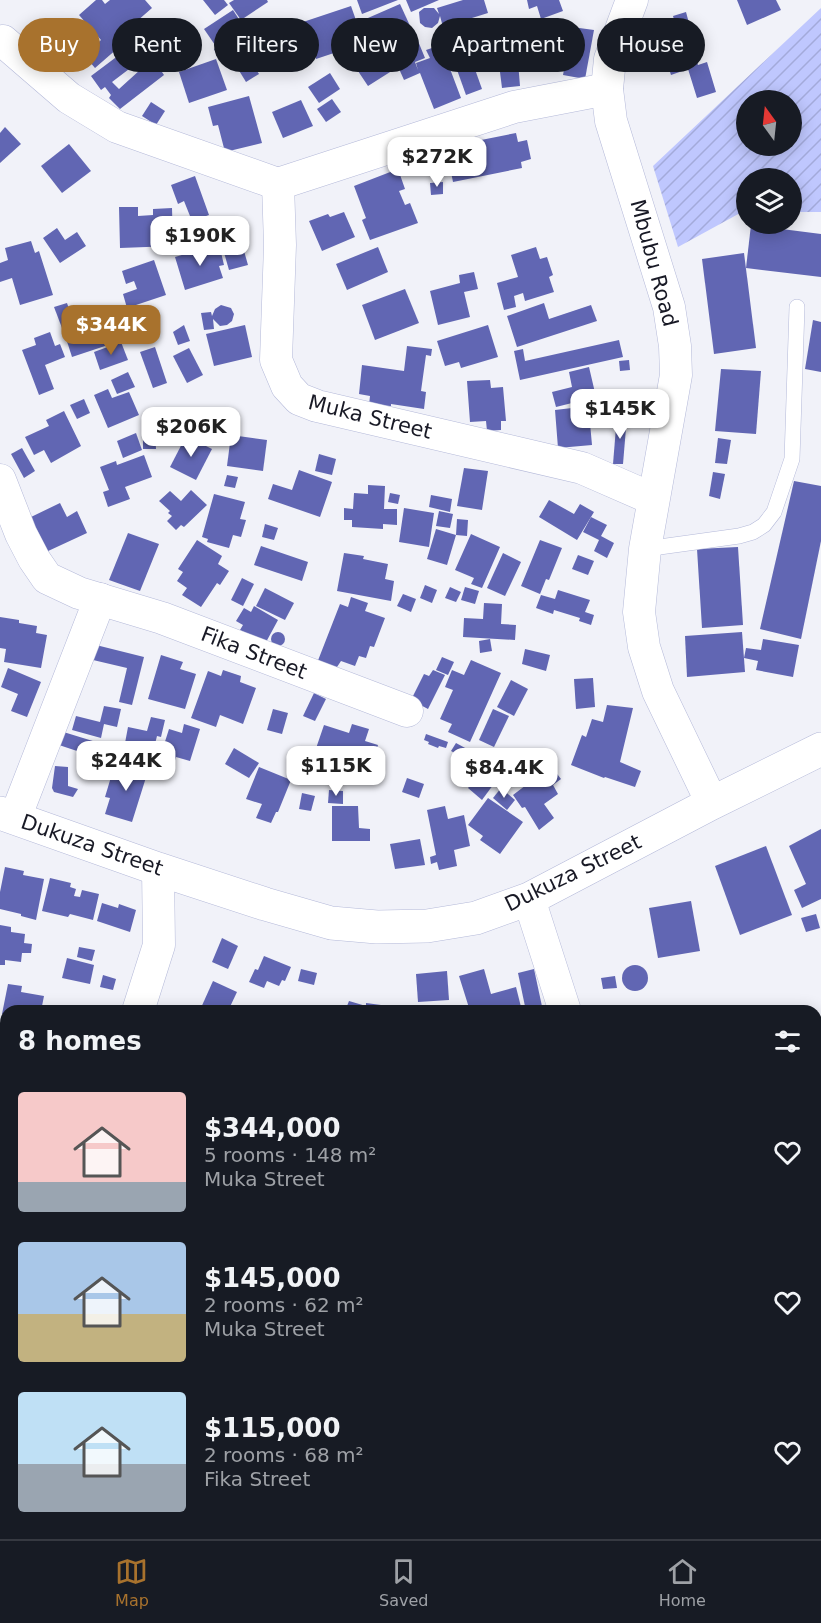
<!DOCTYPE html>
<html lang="en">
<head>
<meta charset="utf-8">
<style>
  body { margin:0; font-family:"DejaVu Sans",sans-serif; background:#242831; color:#f1f3f6; height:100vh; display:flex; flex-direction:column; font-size:22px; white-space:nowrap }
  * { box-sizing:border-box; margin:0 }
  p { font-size:20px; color:#9ea1a6 }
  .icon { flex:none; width:33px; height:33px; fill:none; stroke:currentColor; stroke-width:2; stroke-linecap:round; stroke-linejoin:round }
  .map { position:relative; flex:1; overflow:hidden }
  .panel { position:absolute; left:0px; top:1005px; width:822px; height:534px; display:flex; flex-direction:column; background:#171b24; border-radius:18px 18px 0 0; box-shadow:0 3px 15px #0003 }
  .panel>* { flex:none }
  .hud { position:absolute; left:18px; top:18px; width:786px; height:54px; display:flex; gap:12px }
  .needle { width:39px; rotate:345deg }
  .tools { position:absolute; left:736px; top:90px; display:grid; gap:12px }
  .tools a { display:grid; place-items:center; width:66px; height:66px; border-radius:50%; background:#171b24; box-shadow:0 3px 15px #0003; font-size:30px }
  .price { position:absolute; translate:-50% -51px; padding:0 14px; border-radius:12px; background:#fff; color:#222; font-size:20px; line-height:39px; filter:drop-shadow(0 2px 3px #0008) }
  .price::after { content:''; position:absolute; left:50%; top:36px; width:18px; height:14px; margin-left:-9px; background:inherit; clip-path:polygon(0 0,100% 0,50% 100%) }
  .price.active { background:#a8722d; color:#fff }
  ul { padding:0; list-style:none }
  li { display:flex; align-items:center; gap:18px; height:150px; padding:0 18px }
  li span { display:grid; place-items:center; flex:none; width:168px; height:120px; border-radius:6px; color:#555 }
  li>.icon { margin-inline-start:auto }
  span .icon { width:72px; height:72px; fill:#fffc; stroke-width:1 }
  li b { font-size:26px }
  h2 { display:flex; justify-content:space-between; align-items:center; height:72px; padding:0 18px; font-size:26px }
  .chip { padding:0 21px; border-radius:27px; background:#171b24; box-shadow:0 3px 15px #0003; font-size:21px; line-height:54px }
  .chip.active { background:#a8722d; color:#fff }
  .tabs { display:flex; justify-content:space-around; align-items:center; height:84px; border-top:2px solid #363941; background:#171b24; font-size:16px; color:#9ea1a6 }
  .tabs a { display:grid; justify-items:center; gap:3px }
  .tabs .active { color:#a8722d }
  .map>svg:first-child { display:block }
  .garden { fill:url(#garden-furrows); fill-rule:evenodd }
  .building { fill:#6166b3 }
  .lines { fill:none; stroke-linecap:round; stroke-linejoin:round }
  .lane-casing { stroke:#b4b9d9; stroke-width:16 }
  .street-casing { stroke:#b4b9d9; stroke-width:33 }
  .secondary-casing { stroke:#b4b9d9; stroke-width:34 }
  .lane { stroke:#fff; stroke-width:15 }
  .street { stroke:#fff; stroke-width:32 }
  .secondary { stroke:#fff; stroke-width:33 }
  .labels { text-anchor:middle; stroke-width:6; stroke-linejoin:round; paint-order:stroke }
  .street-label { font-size:21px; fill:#181925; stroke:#fff }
</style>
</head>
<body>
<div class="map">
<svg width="821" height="1539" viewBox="0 0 821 1539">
  <defs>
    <pattern id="garden-furrows" width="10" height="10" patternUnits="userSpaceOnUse" patternTransform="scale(1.5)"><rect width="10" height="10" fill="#bfc7fe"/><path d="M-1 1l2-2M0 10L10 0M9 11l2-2" fill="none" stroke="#a3aada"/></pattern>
  </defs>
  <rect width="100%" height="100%" fill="#f1f2f9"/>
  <path class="garden" d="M821,8v204h-29v-34h-45v34h-5l-64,35 -25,-81zM747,100h45v46h-45z"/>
  <g class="building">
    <polygon points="96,0 102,0 105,4 110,0 145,0 152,8 121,35 126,41 95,68 84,55 101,40 79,15"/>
    <polygon points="203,0 224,0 228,5 215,15"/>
    <polygon points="234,0 267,0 268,2 241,20 229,3"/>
    <polygon points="357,0 398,0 362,14"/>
    <polygon points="406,0 439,0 411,12"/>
    <polygon points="463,0 484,0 488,13 443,27 440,16 438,23 432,28 425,27 420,23 419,12 424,8 434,8 439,14 437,8"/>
    <polygon points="527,0 559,0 563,11 541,19 537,6 529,9"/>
    <polygon points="737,0 776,0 781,10 747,25"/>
    <polygon points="400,4 411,28 372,45 361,21"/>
    <polygon points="351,6 364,43 316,59 303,22"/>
    <polygon points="233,10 244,27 215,45 204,29"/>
    <polygon points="686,12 690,27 677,30 673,16"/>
    <polygon points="162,26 167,33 157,38 162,44 112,82 119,89 161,51 170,61 160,69 164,75 120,109 109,98 111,95 105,87 101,90 91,76 131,46 133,49 151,33"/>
    <polygon points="572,27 594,30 585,79 563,75"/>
    <polygon points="535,29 543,49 557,44 563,59 534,71 519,35"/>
    <polygon points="290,32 299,48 263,69 254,54"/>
    <polygon points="418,41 425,58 415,62 418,70 416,63 430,58 426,50 441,45 461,98 434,109 420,73 404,80 392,53"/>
    <polygon points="61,43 67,51 52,61 47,53"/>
    <polygon points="224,43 230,52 219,58 214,49"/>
    <polygon points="692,48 698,65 707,62 716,92 697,98 688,69 671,75 665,56"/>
    <polygon points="244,51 259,74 246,82 232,59"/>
    <polygon points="383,55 387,62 392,59 398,67 368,86 358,71"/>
    <polygon points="216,59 227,90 189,103 179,72"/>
    <polygon points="472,61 482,89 466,95 456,67"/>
    <polygon points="518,62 520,86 502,88 499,64"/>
    <polygon points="330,73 340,89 319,103 308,87"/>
    <polygon points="249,96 262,143 225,152 218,125 213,126 208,107"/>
    <polygon points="332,99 341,112 326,122 317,109"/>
    <polygon points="301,100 313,126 283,138 272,112"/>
    <polygon points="151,102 165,111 156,125 142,116"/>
    <polygon points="5,127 21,144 0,163 0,133"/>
    <polygon points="516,133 518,142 527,140 531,159 521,162 522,168 453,182 446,147"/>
    <polygon points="69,144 91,171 62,193 41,166"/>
    <polygon points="398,169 405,189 399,191 405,205 410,203 418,223 370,240 362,220 366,218 354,186"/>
    <polygon points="195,176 209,215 192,221 184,201 178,204 171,185"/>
    <polygon points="443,182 443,194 431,195 430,183"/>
    <polygon points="119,207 138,207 138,216 153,215 153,209 172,208 173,246 120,248"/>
    <polygon points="344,212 355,237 322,251 309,221 328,214 330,217"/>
    <polygon points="751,225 821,234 821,277 746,268"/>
    <polygon points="57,228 65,240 77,232 86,246 60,263 43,238"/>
    <polygon points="240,237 248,265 229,270 221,242"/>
    <polygon points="31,241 35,253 39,251 53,295 20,305 12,278 0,282 0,263 8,260 5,248"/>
    <polygon points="219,244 224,265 219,266 223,278 185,290 175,257"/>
    <polygon points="378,247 388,272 347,290 336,264"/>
    <polygon points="536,247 540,259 547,257 553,275 549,277 554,292 525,301 523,293 514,296 516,307 504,310 497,283 518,277 511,255"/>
    <polygon points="744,253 756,348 714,354 702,259"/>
    <polygon points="154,260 166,295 127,308 123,294 137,289 134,281 126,284 122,271"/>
    <polygon points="474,272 478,289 464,292 470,317 438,325 430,291 460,283 459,275"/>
    <polygon points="405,289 419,323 375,340 362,305"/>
    <polygon points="67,303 74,324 62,328 54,307"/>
    <polygon points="544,303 549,319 591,305 597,321 517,347 507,316"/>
    <polygon points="221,305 231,308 234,314 232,321 227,325 220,326 213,319 214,329 204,330 201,313 211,312 212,316 215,309"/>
    <polygon points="99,320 108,345 72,357 64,332"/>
    <polygon points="813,320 821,322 821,372 805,369"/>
    <polygon points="184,325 190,341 178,345 173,332"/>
    <polygon points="245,325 252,357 214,366 206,334"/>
    <polygon points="488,325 498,357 461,368 459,362 445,366 437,341"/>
    <polygon points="50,332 55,346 60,344 65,357 45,365 54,389 39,395 22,350 36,345 34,338"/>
    <polygon points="619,340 623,357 520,380 514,351 523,349 525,361"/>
    <polygon points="121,342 128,360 100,370 94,352"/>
    <polygon points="407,346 432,349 431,356 426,355 421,391 426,392 424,409 391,404 391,406 369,405 370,396 359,394 362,365 404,371"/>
    <polygon points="155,347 167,383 153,388 140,352"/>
    <polygon points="189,348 203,375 187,383 173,356"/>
    <polygon points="629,360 630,370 620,371 619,361"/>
    <polygon points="589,367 596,397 556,407 552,392 572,387 569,372"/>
    <polygon points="721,369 761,371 756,434 715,431"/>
    <polygon points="128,372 135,387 117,394 111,380"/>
    <polygon points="490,380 491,388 503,387 506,421 501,421 501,430 487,431 486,421 470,422 467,381"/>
    <polygon points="108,389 112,398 129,392 139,415 108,428 94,395"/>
    <polygon points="84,399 90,413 77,419 70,405"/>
    <polygon points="572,408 573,413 589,412 592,445 558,448 555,410"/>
    <polygon points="64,411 81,446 51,463 44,450 34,455 25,437 49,426 46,420"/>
    <polygon points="617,415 627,416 623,464 613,464"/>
    <polygon points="204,425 220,432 214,445 197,439"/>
    <polygon points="136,433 142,450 123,458 117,441"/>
    <polygon points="155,435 156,449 143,449 143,436"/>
    <polygon points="231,435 267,440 263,471 227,466"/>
    <polygon points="186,436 212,449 196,480 170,467"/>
    <polygon points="718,438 731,440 727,464 715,463"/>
    <polygon points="22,448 35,471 24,478 11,454"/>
    <polygon points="319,454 336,459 332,475 315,471"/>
    <polygon points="144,455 152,477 125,487 130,499 108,507 103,492 109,490 100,467 116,461 117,465"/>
    <polygon points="464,468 488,471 482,510 457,506"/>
    <polygon points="299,470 332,482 320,517 268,499 273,484 292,490"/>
    <polygon points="713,472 725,474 720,499 709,496"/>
    <polygon points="227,475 238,477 235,488 224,486"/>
    <polygon points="794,481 821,486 821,541 801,639 760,629"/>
    <polygon points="368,485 385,486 384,509 397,509 397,525 383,524 383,529 352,527 352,520 344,520 344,508 353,509 354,493 368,494"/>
    <polygon points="191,490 207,505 184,527 181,525 176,530 167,521 172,516 168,513 170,511 159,501 170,491 181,501"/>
    <polygon points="390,493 400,495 398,504 388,502"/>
    <polygon points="214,494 245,502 240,519 246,520 241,537 233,535 229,548 207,542 208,539 202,537"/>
    <polygon points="431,495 452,499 450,512 429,507"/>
    <polygon points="549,500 574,514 580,504 594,512 577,540 539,517"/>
    <polygon points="60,503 67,517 77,511 87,533 46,552 31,517"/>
    <polygon points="404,508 434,513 429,547 399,542"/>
    <polygon points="439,511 453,514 450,528 436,526"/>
    <polygon points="591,517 607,525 601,536 614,543 607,558 594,551 599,540 583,532"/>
    <polygon points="457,519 468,520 467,536 456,535"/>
    <polygon points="265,524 278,528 274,540 262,537"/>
    <polygon points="436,529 456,535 447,565 427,559"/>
    <polygon points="128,533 159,544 140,591 109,580"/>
    <polygon points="471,534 500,547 482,588 471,584 474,578 455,570"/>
    <polygon points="197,540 222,556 218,564 229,571 220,585 217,583 201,607 182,595 187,588 177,581 183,572 178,569"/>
    <polygon points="540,540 562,548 549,580 546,579 540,594 521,586"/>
    <polygon points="261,546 308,562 302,581 254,565"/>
    <polygon points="738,547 743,625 702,628 697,549"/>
    <polygon points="344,553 364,556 363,559 388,564 385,579 394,581 391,601 337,591"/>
    <polygon points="503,553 521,562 505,596 487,588"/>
    <polygon points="578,555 594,561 588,575 572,569"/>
    <polygon points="242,578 254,584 243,606 231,600"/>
    <polygon points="425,585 437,590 432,603 420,598"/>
    <polygon points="450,587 461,592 456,602 445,598"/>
    <polygon points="465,587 479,591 475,604 461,600"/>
    <polygon points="265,588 294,603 285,620 256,606"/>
    <polygon points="558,590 590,600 585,612 594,615 591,625 579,621 580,618 554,610 553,614 536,608 541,595 555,599"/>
    <polygon points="403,594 416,599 411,612 397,606"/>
    <polygon points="351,597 368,603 365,611 385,618 374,647 370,646 366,658 359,656 355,666 341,661 335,670 317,663 340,604 348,607"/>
    <polygon points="484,603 502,604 501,624 516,625 515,640 463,637 464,618 483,619"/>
    <polygon points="254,606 278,620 265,644 240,630 243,625 236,621 244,608 251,612"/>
    <polygon points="0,617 19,620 19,623 37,626 36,633 47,635 41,668 4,662 6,649 0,648"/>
    <circle cx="278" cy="639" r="7"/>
    <polygon points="742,632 745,672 687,677 685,636"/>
    <polygon points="490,639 492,651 480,653 479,641"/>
    <polygon points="763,639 799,645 793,677 756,670 758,661 744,658 746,648 761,650"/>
    <polygon points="96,645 144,657 132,705 119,702 127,668 93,660"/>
    <polygon points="525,649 550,655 546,671 522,664"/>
    <polygon points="161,655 183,662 180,669 196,674 185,709 148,699"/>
    <polygon points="442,657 454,662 448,675 436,670"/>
    <polygon points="471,660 501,673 470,742 448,732 452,724 440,719 453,690 445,687 452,670 464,675"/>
    <polygon points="8,668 41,682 27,717 11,711 18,694 1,687"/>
    <polygon points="223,670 241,676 240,682 256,688 243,724 220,715 216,727 191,718 208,671 221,676"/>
    <polygon points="433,670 445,675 428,709 411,700 424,674 429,676"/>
    <polygon points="593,678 595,707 576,709 574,679"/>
    <polygon points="511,680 528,689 514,716 497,707"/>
    <polygon points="314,693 326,699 315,721 303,716"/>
    <polygon points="607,705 633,708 620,762 641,771 635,787 605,777 604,778 571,765 582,735 586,737 592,719 603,722"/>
    <polygon points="104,706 121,709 117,727 104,724 101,738 72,730 76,716 100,722"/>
    <polygon points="273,709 288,713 282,734 267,730"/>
    <polygon points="493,709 509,716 494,747 479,740"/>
    <polygon points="151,717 165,720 161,737 157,736 153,752 144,750 145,747 125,743 128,727 147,731"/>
    <polygon points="184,724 200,729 190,761 176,757 174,764 164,760 166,752 162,751 169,729 182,733"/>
    <polygon points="352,724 369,729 365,741 378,745 366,782 311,763 324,725 349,733"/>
    <polygon points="57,730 96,742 92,756 53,743"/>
    <polygon points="426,734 448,742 446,748 439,746 438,748 428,744 429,742 424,740"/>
    <polygon points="98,741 124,748 116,776 87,768 82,764 84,756 94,759"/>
    <polygon points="456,743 467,749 462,757 451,751"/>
    <polygon points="234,748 259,763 249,778 225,764"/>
    <polygon points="123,763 148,771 132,822 105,814 110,798 105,797 111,777 117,779"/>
    <polygon points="55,766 68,767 68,786 78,789 73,797 54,792 52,788"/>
    <polygon points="551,766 561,779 553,785 558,794 544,804 554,818 539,830 525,807 522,808 513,795"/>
    <polygon points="259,767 291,780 278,812 276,812 271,823 256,818 262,804 246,799"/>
    <polygon points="480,774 493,785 482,800 468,788"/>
    <polygon points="407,778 424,784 419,798 402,792"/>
    <polygon points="501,788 515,800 507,810 493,798"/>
    <polygon points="329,790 343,791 343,804 328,803"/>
    <polygon points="302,793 315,796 311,811 299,809"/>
    <polygon points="488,798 523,822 500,854 480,840 483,836 468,825"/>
    <polygon points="332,806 358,806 359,828 370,829 370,841 332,841"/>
    <polygon points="445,806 448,819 464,815 470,846 454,850 457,866 439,870 437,862 431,864 430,857 436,855 427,810"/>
    <polygon points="821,829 821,899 802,908 794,890 806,884 789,846"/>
    <polygon points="420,839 425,865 395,869 390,844"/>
    <polygon points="766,846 792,915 740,935 715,866"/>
    <polygon points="5,867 24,871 23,875 44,879 36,920 21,916 21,914 0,909 0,892"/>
    <polygon points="50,878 71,883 70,887 76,889 74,896 80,897 82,890 99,894 93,920 70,914 68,917 42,911"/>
    <polygon points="691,901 700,951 658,958 649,908"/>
    <polygon points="102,903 118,908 119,904 136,910 130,932 97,921"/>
    <polygon points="816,914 820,928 806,932 801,918"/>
    <polygon points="0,925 11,927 11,932 25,934 24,943 32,944 31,953 22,953 21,962 5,960 5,965 0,965"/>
    <polygon points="222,938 238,946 228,969 212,962"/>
    <polygon points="79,947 95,950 92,961 77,957"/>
    <polygon points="264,956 291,967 285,981 282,980 279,986 267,981 264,988 249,982 255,969 258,970"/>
    <polygon points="67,958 94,965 90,984 62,978"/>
    <circle cx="635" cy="978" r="13"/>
    <polygon points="301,969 317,973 314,985 298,981"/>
    <polygon points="484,969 491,994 516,987 522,1011 470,1011 459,976"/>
    <polygon points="534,969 543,1011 526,1011 518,973"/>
    <polygon points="447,971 449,1000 418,1002 416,974"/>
    <polygon points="103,975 116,979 113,990 100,987"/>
    <polygon points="615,976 617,988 603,989 601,978"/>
    <polygon points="213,981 237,992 228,1011 200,1010"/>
    <polygon points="8,984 22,986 21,992 44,996 41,1011 6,1011 6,1015 2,1014"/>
    <polygon points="349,1001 366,1006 366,1003 381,1005 379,1011 345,1011"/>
    <polygon points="66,1005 94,1010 94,1011 65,1011"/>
    <polygon points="816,1077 821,1078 821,1103 818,1102 817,1106"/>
    <polygon points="0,1217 4,1217 6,1242 0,1243"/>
  </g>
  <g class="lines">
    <defs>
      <polyline id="lane" points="645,549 739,536 753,532 764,525 774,512 792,459 797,307"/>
      <g id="street">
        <polyline points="632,0 610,59 607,89 611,121 669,307 675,346 676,375 645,549 639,612 644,647 658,691 712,803"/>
        <polyline points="3,41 69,98 117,127 278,184"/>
        <polyline points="607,89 514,107 278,184 280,245 276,360 287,386 299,399 317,406 582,468 653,499"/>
        <polyline points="0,480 21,534 34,559 47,578 79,593 162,618 407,711"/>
        <polyline points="15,818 100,599"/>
        <polyline points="529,899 565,1011"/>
        <polyline points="138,1011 159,945 158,869"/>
        <polyline points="0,1082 6,1082"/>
      </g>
      <polyline id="secondary" points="0,813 158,869 265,904 331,923 377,927 427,926 476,918 529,899 712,803 821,749"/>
    </defs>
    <use href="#lane" class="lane-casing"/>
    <use href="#street" class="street-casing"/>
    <use href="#secondary" class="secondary-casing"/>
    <use href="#lane" class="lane"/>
    <use href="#street" class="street"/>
    <use href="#secondary" class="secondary"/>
  </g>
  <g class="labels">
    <g class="street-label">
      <text transform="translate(654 263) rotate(75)" y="7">Mbubu Road</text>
      <text transform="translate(370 417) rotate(14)" y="7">Muka Street</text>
      <text transform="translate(254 653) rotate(21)" y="7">Fika Street</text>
      <text transform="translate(92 845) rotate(19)" y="7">Dukuza Street</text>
      <text transform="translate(573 873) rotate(-26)" y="7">Dukuza Street</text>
    </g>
  </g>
</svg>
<div class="tools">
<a><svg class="needle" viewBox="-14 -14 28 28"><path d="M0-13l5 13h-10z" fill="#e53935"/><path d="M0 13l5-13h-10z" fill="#9ea1a6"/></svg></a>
<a><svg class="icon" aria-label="layers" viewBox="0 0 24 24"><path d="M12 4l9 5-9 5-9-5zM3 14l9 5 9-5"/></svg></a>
</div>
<b class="price" style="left:437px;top:188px">$272K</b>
<b class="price" style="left:200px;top:267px">$190K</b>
<b class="price active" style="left:111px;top:356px">$344K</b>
<b class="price" style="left:620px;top:440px">$145K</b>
<b class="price" style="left:191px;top:458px">$206K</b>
<b class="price" style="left:126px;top:792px">$244K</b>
<b class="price" style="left:336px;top:797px">$115K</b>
<b class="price" style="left:504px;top:799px">$84.4K</b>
<div class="hud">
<a class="chip active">Buy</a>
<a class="chip">Rent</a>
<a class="chip">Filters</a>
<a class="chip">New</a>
<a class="chip">Apartment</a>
<a class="chip">House</a>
</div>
<section class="panel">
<h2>8 homes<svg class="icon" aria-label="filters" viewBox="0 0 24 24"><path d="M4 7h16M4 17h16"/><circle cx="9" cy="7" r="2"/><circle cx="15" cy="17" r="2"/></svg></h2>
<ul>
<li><span style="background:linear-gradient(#f6c9c9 75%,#9aa5b1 0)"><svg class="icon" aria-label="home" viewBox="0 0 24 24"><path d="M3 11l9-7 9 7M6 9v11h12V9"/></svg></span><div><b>$344,000</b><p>5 rooms · 148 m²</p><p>Muka Street</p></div><svg class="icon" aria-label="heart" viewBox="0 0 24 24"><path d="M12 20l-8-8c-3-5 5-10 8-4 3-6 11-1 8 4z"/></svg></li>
<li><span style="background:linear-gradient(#a9c7e8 60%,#c2b280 0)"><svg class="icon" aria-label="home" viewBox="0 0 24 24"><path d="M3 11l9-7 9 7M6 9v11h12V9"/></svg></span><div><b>$145,000</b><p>2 rooms · 62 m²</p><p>Muka Street</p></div><svg class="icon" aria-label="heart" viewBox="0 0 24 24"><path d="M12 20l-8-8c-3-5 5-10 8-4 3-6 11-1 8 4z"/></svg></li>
<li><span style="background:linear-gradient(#bfe0f5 60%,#9aa5b1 0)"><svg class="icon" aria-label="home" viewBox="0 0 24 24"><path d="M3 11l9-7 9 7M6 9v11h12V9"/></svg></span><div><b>$115,000</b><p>2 rooms · 68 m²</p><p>Fika Street</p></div><svg class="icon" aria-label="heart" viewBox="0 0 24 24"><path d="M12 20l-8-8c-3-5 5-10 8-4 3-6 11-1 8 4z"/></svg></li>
</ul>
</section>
</div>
<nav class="tabs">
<a class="active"><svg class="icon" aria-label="map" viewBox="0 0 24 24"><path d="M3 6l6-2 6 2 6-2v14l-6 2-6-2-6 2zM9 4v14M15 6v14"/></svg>Map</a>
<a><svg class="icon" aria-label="saved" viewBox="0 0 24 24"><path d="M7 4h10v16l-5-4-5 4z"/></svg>Saved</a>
<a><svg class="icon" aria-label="home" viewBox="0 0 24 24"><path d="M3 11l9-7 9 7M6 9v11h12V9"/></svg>Home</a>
</nav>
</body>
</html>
